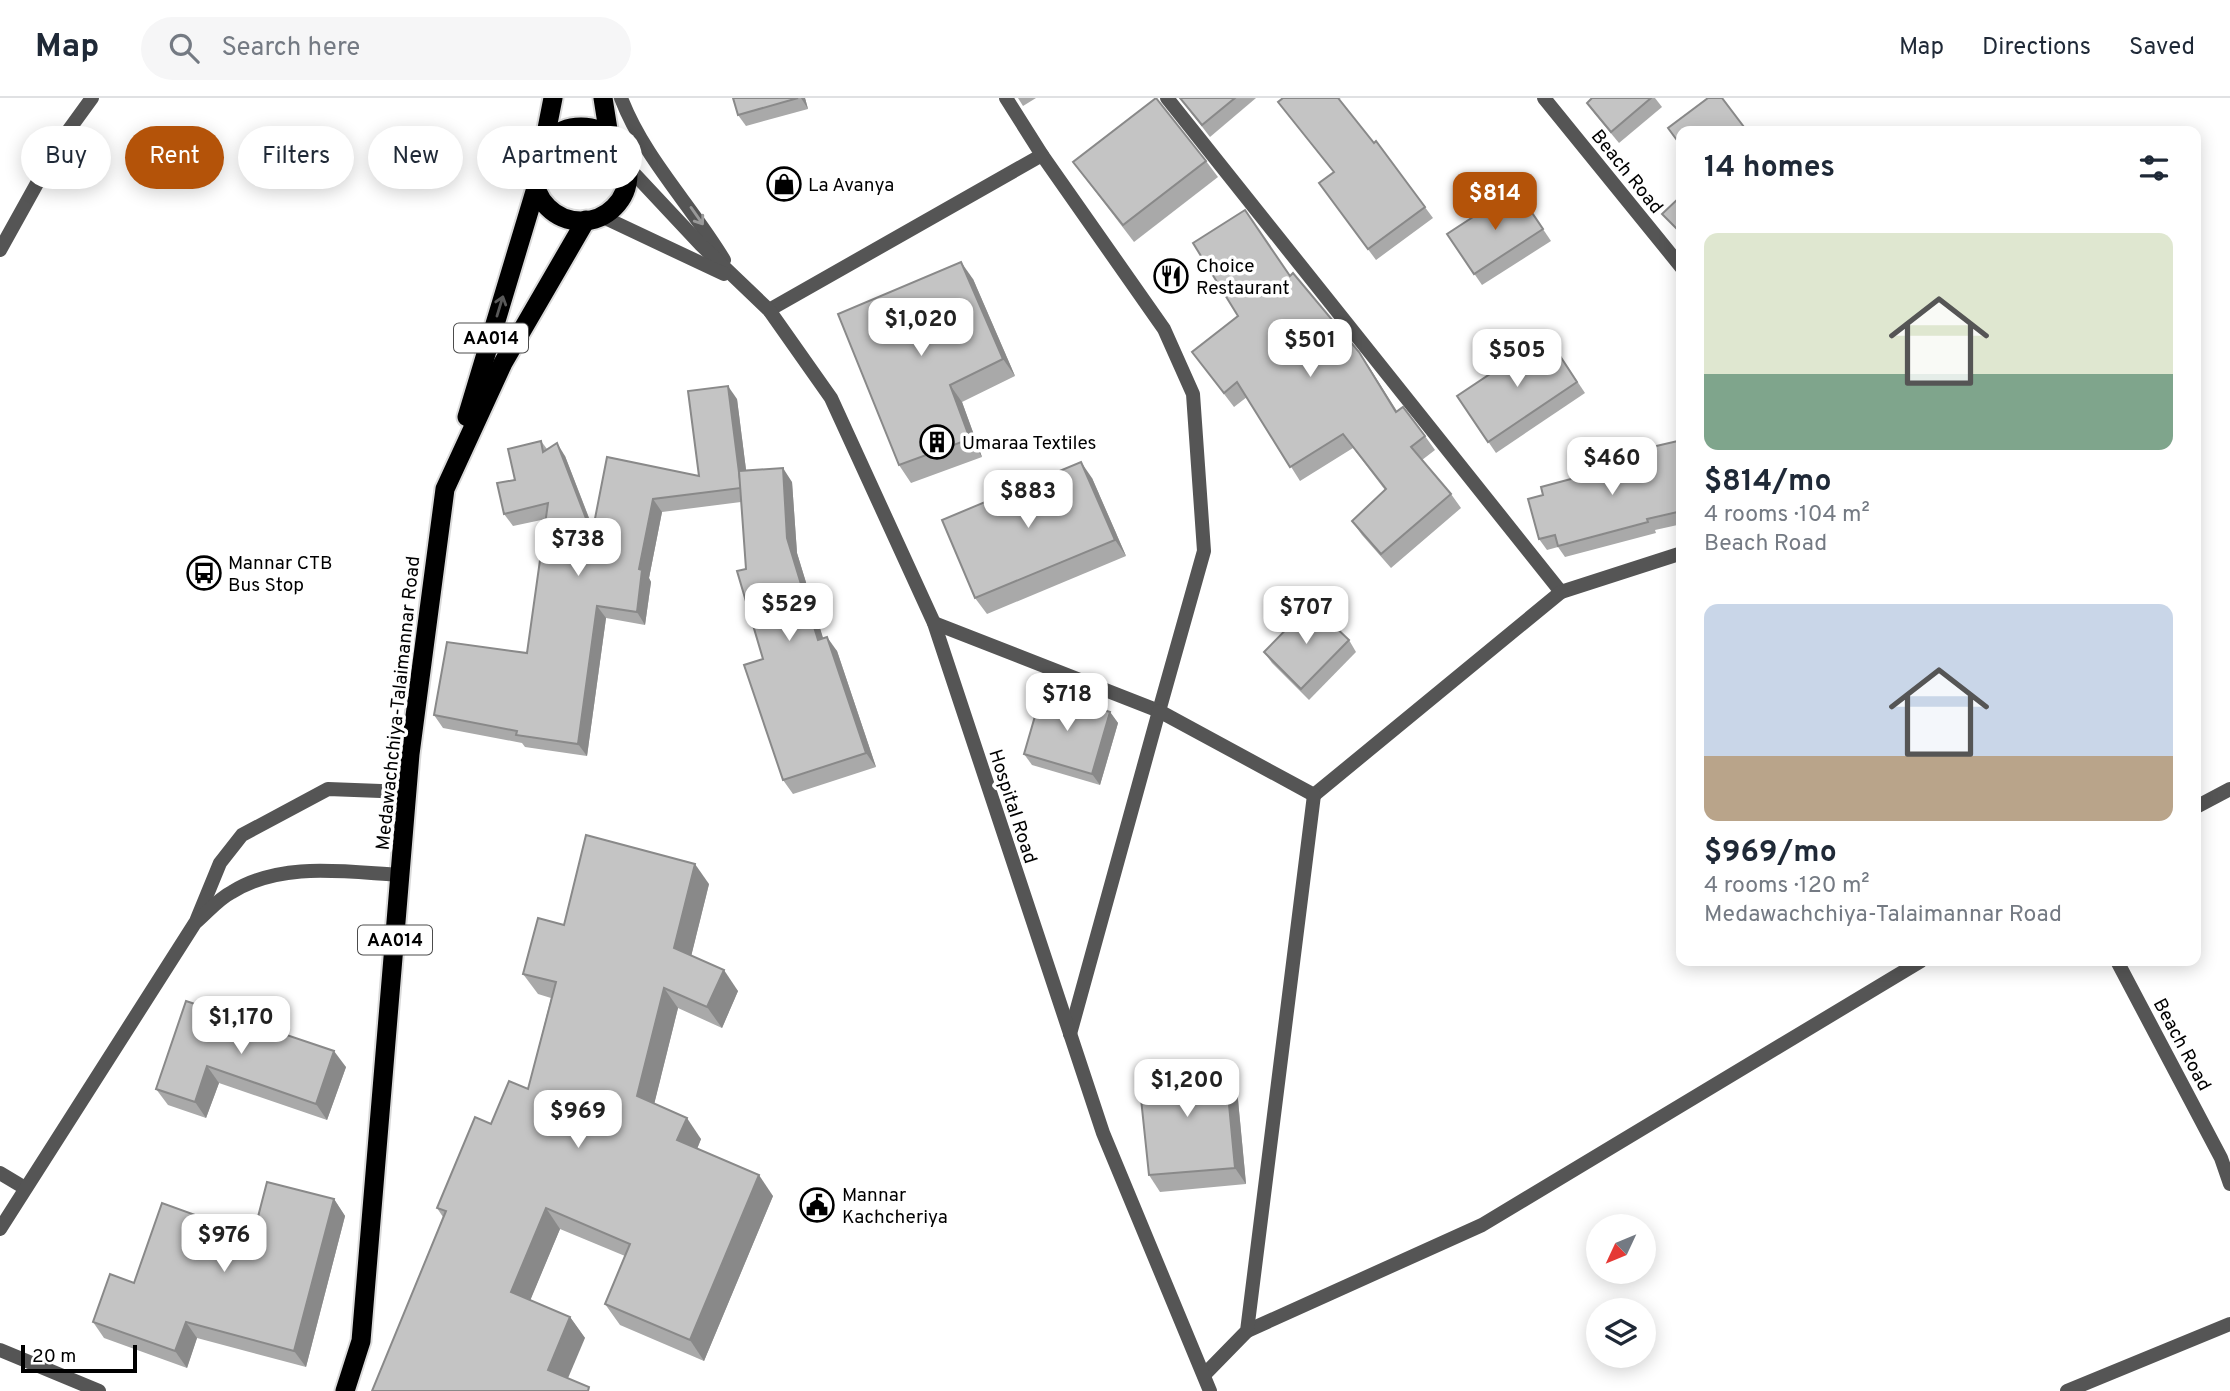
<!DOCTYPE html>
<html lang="en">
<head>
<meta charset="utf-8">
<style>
  body { margin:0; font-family:Overpass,sans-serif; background:#f6f6f7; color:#1f2937; height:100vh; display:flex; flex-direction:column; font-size:26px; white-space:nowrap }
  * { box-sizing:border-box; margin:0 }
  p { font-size:23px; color:#747a83 }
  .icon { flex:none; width:38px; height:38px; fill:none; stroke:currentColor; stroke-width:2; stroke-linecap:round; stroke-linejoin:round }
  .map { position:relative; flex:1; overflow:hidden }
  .drawer { position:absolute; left:1676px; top:28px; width:525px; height:840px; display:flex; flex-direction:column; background:#fff; border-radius:14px; box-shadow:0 4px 18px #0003 }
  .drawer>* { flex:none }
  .top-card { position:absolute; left:21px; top:28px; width:665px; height:63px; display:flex; gap:14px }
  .needle { width:46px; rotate:226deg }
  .buttons { position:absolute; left:1586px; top:1116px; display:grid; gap:14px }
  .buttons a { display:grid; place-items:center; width:70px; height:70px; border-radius:50%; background:#fff; box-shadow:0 4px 18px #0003; font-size:35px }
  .scale { position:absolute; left:21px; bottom:18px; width:116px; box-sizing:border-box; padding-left:7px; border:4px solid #000; border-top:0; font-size:19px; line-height:24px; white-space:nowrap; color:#000; -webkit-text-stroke:5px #fff; paint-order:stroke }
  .price { position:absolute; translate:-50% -60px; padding:0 16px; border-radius:14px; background:#fff; color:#222; font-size:23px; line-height:46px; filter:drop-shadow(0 2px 4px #0008) }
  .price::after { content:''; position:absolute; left:50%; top:42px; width:21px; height:16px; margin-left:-10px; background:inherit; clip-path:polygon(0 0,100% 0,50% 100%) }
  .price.active { background:#b45309; color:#fff }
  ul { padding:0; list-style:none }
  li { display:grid; align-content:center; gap:14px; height:371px; padding:0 28px }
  li span { display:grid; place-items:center; height:217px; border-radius:14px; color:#555 }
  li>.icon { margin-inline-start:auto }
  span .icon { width:126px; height:126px; fill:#fffc; stroke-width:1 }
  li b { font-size:30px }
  h2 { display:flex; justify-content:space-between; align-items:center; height:84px; padding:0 28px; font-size:30px }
  .pill { padding:0 24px; border-radius:32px; background:#fff; box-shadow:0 4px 18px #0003; font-size:24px; line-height:63px }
  .pill.active { background:#b45309; color:#fff }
  header { display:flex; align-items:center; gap:42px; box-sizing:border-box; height:98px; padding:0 35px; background:#fff; border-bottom:2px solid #e0e1e3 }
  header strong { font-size:33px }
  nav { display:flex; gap:38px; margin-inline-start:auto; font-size:24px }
  .search { width:490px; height:63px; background:#f6f6f7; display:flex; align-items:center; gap:18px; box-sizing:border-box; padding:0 24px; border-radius:38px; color:#747a83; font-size:26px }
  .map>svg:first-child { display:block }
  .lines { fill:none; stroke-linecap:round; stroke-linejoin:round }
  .trunk-casing { stroke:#dbdbdb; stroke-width:23 }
  .service { stroke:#555; stroke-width:14 }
  .minor { stroke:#555; stroke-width:14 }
  .tertiary { stroke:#555; stroke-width:14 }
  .trunk { stroke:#000; stroke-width:19 }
  .wall { fill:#a9a9a9 }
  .shaded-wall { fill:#898989 }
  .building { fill:#c4c4c4; stroke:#898989; stroke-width:2 }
  .oneway { stroke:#999 }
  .oneway2 { stroke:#595959 }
  .labels { text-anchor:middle; stroke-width:7; stroke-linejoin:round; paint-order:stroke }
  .shield { fill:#fff; stroke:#4c4c4c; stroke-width:2 }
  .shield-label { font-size:18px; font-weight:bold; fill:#000 }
  .street-label { font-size:19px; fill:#000; stroke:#fff }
  .poi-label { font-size:19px; fill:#000; stroke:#fff; text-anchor:start }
</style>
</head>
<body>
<header>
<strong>Map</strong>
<div class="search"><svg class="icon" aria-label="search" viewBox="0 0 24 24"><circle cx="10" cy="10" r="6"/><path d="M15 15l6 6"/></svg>Search here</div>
<nav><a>Map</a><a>Directions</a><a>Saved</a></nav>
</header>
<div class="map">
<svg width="2230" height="1293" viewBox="0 0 2230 1293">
  <rect width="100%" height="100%" fill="#fff"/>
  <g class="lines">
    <defs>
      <g id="trunk">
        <polyline points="603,0 609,38"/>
        <circle cx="581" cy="76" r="47"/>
        <polyline points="544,46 553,0"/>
        <polyline points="467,319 536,90"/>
        <polyline points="345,1293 361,1243 410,656 445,391 503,265 586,122"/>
      </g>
    </defs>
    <use href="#trunk" class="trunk-casing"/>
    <g class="service">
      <polyline points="0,152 60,44 92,0"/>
      <polyline points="2196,709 2230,691"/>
      <polyline points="1247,1233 1482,1127 1921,863"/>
    </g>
    <g class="minor">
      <polyline points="1167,0 1561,494 1682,455"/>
      <polyline points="1544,0 1682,170"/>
      <polyline points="769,212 1042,57"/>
      <polyline points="934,525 1159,613 1204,453 1193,296 1164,231 1042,57 1006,0"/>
      <polyline points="2117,863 2221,1060 2230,1086"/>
      <polyline points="1070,936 1159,613 1314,697 1561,494"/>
      <polyline points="0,1075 25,1090"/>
      <polyline points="0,1252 99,1293"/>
      <polyline points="1204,1277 1247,1233 1314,697"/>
      <polyline points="2067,1293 2230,1226"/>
    </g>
    <g class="tertiary">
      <path d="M621,0c23,60 70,107 103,162"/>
      <polyline points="627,68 701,147 769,212 831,300 934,525 1103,1035 1210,1293"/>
      <polyline points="601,118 724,176"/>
      <polyline points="197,821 220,765 242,737 328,691 407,694"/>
      <path d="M0,1131l195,-306c12,-10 23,-24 37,-31 50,-31 113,-20 169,-17"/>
    </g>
    <use href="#trunk" class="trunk"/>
  </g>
  <g class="wall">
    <polygon points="733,0 805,0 808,11 746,28 738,17"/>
    <polygon points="1018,0 1036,0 1023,8"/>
    <polygon points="1180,0 1256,0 1210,39"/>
    <polygon points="1283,0 1341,0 1339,1 1374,45 1376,43 1433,120 1376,162 1319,85 1334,74 1278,4"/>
    <polygon points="1592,0 1655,0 1662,9 1619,45 1595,16 1587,5"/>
    <polygon points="1206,63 1218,79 1134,144 1073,64"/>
    <polygon points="1516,91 1551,143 1482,187 1447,136"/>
    <polygon points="1290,177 1369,269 1397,313 1425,338 1435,352 1422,362 1451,396 1461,410 1391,470 1362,437 1352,423 1385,392 1353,350 1300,383 1247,299 1234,309 1192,254"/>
    <polygon points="973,181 1015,278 962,304 982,359 911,385 899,367"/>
    <polygon points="1547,238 1585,295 1496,355 1457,298"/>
    <polygon points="737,301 746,372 792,384 797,455 823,541 837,553 876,669 793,696 783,682 763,561 746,471 741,404 662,414 649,480 651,484 645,527 606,520 587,658 525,649 522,645 443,630 434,617 527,555 546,421 513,428 504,416 515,382 541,343 547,351 565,358 593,430 699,378"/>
    <polygon points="1682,342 1682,426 1655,432 1656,435 1565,459 1558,449 1547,452 1539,441 1543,397 1642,362"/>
    <polygon points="1092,380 1126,458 987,516 975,500"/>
    <polygon points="1349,542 1356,554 1309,602 1272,565 1264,554"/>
    <polygon points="1110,614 1118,625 1100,687 1032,667 1024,656"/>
    <polygon points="709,786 691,858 738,893 722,930 678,910 654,1006 701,1041 697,1051 773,1098 704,1263 620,1227 605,1206 625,1158 560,1131 530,1202 570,1219 585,1240 372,1293 443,1119 437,1110 528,991 551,900 538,896 523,876 564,827"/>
    <polygon points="186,903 346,969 327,1022 219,985 206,1020 168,1007 156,991"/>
    <polygon points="1236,981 1246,1086 1160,1094 1149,1077"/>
    <polygon points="334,1101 345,1118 306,1269 197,1240 187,1270 104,1240 93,1224 134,1185 253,1138"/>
  </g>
  <g class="shaded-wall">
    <polygon points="801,0 805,0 808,11"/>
    <polygon points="961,164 973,181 1015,278 1003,261"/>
    <polygon points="1359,254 1369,269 1406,329 1396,314"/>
    <polygon points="950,287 962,304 982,359 970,341"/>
    <polygon points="728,288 737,301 750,403 741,390"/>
    <polygon points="557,345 565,358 600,449 592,436"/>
    <polygon points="1081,364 1092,380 1126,458 1115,442"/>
    <polygon points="783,370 792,384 797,455 828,556 818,542 787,440"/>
    <polygon points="653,401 662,414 649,480 651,484 645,527 637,514 639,471"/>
    <polygon points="597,508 606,520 587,658 578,646"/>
    <polygon points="827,539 837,553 876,669 866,655"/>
    <polygon points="1110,614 1118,625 1100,687 1092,676"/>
    <polygon points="695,766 709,786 688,871 674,850"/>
    <polygon points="724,872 738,893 722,930 707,909"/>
    <polygon points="664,890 678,910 651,1019 637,998"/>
    <polygon points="334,953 346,969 327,1022 316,1006"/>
    <polygon points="1225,964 1236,981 1246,1086 1235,1070"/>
    <polygon points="207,968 219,985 206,1020 195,1004"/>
    <polygon points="687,1020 701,1041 692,1063 677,1042"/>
    <polygon points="759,1077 773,1098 704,1263 690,1242"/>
    <polygon points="334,1101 345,1118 306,1269 294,1253"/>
    <polygon points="546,1110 560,1131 525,1215 511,1194"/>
    <polygon points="570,1219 585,1240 563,1292 548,1272"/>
    <polygon points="186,1224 197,1240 187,1270 175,1253"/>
  </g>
  <g class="building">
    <polygon points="733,0 798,0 738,17"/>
    <polygon points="1156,0 1206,63 1123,127 1073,64"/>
    <polygon points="1180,0 1235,0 1202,27"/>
    <polygon points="1283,0 1338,0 1374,45 1376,43 1425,109 1368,151 1319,85 1334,74 1278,4"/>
    <polygon points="1592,0 1651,0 1611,34 1587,5"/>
    <polygon points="1708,0 1722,0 1747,33 1682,33 1682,49 1668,30"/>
    <polygon points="1516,91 1543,131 1474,176 1447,136"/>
    <polygon points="1682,97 1682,136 1662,116"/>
    <polygon points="1245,112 1290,178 1293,175 1359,254 1396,314 1403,309 1425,338 1411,349 1451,396 1381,456 1352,423 1386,391 1343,336 1290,369 1237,284 1224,295 1192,254 1238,218 1193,145"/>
    <polygon points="961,164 1003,261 950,287 970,341 899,367 838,216"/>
    <polygon points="1547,238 1577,284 1488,344 1457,298"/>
    <polygon points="728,288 741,390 653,401 639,471 642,472 637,514 597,508 578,646 516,637 517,633 434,617 447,544 527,555 548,405 504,416 497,385 515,382 508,351 541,343 543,354 557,345 592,436 607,359 699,378 688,293"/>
    <polygon points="1682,342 1682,413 1647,421 1648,424 1558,448 1555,437 1539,441 1528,401 1543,397 1541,389 1642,362 1639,352"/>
    <polygon points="1081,364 1115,442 975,500 942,422"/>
    <polygon points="783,370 787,440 818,542 827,539 866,655 783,682 744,567 763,561 737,473 746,471 739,373"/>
    <polygon points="1311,506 1349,542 1301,591 1264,554"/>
    <polygon points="1042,594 1110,614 1092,676 1024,656"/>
    <polygon points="586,737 695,766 674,850 724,872 707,909 664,890 637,998 687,1020 677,1042 759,1077 690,1242 605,1206 630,1146 546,1110 511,1194 570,1219 548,1272 589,1289 588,1293 372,1293 446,1113 437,1110 475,1019 491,1026 509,983 528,991 556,884 523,876 538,820 564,827"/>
    <polygon points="186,903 334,953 316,1006 207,968 195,1004 156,991"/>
    <polygon points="1225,964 1235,1070 1149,1077 1138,972"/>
    <polygon points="267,1084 334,1101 294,1253 186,1224 175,1253 93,1224 110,1176 134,1185 162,1105 253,1138"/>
  </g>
  <defs><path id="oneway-shaft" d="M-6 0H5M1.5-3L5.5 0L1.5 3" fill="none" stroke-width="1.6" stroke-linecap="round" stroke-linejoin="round" transform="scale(1.75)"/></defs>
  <use class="oneway" href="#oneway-shaft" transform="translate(697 118) rotate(55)"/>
  <use class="oneway2" href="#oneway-shaft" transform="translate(500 208) rotate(-73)"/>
  <defs>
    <symbol id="shop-ring" viewBox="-11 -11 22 22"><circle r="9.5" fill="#fff" stroke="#000" stroke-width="1.5"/><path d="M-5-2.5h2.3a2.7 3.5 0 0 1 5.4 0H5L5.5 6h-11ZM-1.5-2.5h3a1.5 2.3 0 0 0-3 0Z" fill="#000"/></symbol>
    <symbol id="restaurant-ring" viewBox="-11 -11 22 22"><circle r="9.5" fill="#fff" stroke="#000" stroke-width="1.5"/><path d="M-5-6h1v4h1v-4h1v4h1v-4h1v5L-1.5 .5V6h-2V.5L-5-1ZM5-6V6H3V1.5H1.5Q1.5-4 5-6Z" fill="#000"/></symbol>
    <symbol id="building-ring" viewBox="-11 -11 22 22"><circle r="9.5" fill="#fff" stroke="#000" stroke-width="1.5"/><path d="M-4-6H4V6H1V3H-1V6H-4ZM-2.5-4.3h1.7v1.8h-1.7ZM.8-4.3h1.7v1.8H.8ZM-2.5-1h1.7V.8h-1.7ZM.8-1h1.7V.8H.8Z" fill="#000"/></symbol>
    <symbol id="bus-ring" viewBox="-11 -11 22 22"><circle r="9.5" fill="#fff" stroke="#000" stroke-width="1.5"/><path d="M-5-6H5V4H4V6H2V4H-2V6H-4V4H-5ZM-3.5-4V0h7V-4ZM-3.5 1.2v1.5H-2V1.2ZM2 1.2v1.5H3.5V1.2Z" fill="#000"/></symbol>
    <symbol id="civic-ring" viewBox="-11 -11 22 22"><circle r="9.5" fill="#fff" stroke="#000" stroke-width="1.5"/><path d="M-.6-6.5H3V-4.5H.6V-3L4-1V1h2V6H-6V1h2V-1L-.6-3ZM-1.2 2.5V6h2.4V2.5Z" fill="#000"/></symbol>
  </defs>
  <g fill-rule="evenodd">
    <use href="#shop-ring" x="765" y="67" width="38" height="38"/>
    <use href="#restaurant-ring" x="1152" y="159" width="38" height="38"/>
    <use href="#building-ring" x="918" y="325" width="38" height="38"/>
    <use href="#bus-ring" x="185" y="456" width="38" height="38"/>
    <use href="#civic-ring" x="798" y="1088" width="38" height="38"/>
  </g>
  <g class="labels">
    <g class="shield">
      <rect x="454" y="225.5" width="74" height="29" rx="5"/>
      <rect x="358" y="827.5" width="74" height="29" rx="5"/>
    </g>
    <g class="shield-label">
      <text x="491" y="246">AA014</text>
      <text x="395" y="848">AA014</text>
    </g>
    <g class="street-label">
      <text transform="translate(1628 73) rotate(51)" y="7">Beach Road</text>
      <text transform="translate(397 605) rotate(-84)" y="7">Medawachchiya-Talaimannar Road</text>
      <text transform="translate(1014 708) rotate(72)" y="7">Hospital Road</text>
      <text transform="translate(2183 946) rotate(62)" y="7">Beach Road</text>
    </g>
    <g class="poi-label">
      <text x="808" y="93">La Avanya</text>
      <text x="1196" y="174">Choice<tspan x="1196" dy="22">Restaurant</tspan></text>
      <text x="962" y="351">Umaraa Textiles</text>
      <text x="228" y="471">Mannar CTB<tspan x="228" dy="22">Bus Stop</tspan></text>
      <text x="842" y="1103">Mannar<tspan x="842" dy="22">Kachcheriya</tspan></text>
    </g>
  </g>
</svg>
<div class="buttons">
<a><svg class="needle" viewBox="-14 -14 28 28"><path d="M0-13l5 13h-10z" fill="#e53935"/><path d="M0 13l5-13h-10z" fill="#747a83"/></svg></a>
<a><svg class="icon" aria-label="layers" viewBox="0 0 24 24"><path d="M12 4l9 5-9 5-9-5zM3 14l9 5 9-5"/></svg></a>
</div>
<div class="scale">20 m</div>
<b class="price active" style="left:1495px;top:134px">$814</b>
<b class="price" style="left:921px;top:260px">$1,020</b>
<b class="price" style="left:1310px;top:281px">$501</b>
<b class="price" style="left:1517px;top:291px">$505</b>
<b class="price" style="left:1612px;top:399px">$460</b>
<b class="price" style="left:1028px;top:432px">$883</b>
<b class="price" style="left:578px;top:480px">$738</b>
<b class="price" style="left:789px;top:545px">$529</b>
<b class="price" style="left:1306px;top:548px">$707</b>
<b class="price" style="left:1067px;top:635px">$718</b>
<b class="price" style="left:241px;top:958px">$1,170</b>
<b class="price" style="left:1187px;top:1021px">$1,200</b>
<b class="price" style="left:578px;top:1052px">$969</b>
<b class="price" style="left:224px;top:1176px">$976</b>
<div class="top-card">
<a class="pill">Buy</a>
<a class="pill active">Rent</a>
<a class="pill">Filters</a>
<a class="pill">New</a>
<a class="pill">Apartment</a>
</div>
<section class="drawer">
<h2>14 homes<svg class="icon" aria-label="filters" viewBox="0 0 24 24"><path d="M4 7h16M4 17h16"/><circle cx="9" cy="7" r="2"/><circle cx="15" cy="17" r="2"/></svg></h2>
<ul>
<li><span style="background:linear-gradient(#dfe7d0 65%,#7fa58c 0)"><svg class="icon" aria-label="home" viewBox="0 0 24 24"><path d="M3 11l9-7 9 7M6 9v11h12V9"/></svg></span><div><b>$814/mo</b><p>4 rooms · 104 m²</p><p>Beach Road</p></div></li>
<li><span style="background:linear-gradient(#c9d6e8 70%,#b9a48a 0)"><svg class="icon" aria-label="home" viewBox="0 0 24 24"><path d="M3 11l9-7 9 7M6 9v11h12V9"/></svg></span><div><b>$969/mo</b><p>4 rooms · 120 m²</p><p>Medawachchiya-Talaimannar Road</p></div></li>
</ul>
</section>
</div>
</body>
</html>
